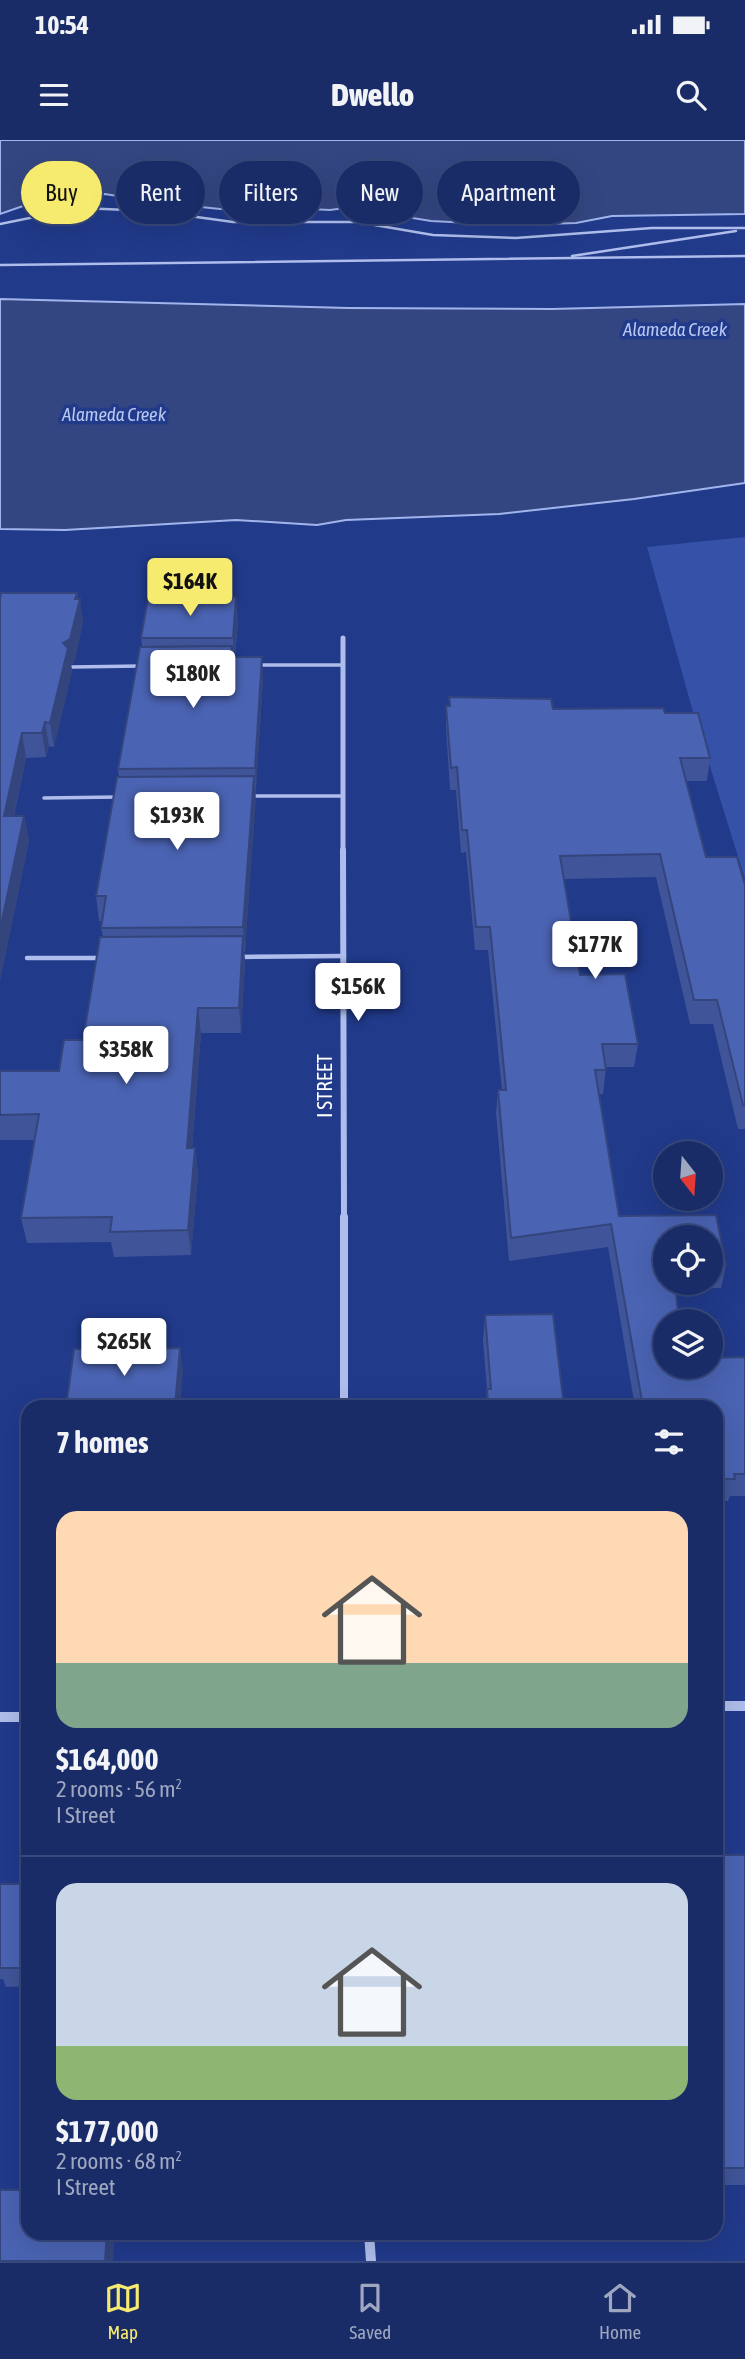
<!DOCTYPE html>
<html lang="en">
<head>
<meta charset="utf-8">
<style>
  body { margin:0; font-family:"Asap Condensed",sans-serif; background:#263871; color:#f1f3f6; height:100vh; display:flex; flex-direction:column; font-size:26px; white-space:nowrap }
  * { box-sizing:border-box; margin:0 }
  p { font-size:23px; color:#9fa7c0 }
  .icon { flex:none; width:38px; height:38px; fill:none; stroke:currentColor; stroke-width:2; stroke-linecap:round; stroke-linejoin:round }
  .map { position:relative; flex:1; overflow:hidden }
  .side { position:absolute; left:21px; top:1260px; width:702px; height:840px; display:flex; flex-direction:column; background:#192c68; border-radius:21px; box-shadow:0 7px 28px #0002,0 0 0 2px #37487c }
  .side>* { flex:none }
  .top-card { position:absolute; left:21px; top:21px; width:704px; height:63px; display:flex; gap:14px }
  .needle { width:46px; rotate:163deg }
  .fabs { position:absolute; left:653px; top:1001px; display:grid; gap:14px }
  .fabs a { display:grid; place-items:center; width:70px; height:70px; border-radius:50%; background:#192c68; box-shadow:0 7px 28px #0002,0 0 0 2px #37487c; font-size:35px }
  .price { position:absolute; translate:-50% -60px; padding:0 16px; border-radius:7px; background:#fff; color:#222; font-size:23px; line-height:46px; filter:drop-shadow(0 2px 4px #0008) }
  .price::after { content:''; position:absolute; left:50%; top:42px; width:21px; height:16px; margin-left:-10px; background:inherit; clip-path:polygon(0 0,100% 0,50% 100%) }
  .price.selected { background:#f7eb6f; color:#111 }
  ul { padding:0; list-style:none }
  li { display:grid; align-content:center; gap:14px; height:371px; padding:0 35px }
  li+li { border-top:2px solid #37487c }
  li span { display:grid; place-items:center; height:217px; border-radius:21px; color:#555 }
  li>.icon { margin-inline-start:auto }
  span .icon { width:126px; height:126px; fill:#fffc; stroke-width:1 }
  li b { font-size:30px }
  h2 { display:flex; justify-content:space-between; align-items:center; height:84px; padding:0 35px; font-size:30px }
  .pill { padding:0 24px; border-radius:32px; background:#192c68; box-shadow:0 7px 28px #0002,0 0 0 2px #37487c; font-size:24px; line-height:63px }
  .pill.selected { background:#f7eb6f; color:#111 }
  .status { display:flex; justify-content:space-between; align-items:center; height:49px; padding:0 35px; background:#192c68; direction:ltr }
  .status svg { height:19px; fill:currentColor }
  header { display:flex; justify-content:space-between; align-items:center; height:91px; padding:0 35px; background:#192c68; font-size:32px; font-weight:800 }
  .tabs { display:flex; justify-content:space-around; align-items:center; height:98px; border-top:2px solid #37487c; background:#192c68; font-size:19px; color:#9fa7c0 }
  .tabs a { display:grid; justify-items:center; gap:4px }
  .tabs .selected { color:#f7eb6f }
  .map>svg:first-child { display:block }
  .green { fill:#3552a8 }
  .water { fill:#344682; stroke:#a1b5ec; stroke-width:2 }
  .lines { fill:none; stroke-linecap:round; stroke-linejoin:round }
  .lane-far2 { stroke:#aebdeb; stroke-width:2.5 }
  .lane-far1 { stroke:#aebdeb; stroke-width:3.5 }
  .lane { stroke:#aebdeb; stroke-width:4.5 }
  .street-far3 { stroke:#aebdeb; stroke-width:5 }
  .street-far2 { stroke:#aebdeb; stroke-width:6 }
  .street-far1 { stroke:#aebdeb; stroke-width:8 }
  .street { stroke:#aebdeb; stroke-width:10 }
  .wall { fill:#405599; fill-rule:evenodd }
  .shaded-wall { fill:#34457d }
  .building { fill:#4a63b2; stroke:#34457d; stroke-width:2 }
  .labels { text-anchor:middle; stroke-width:7; stroke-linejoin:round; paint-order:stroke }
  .far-water-label { font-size:19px; font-style:italic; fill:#b9c8f2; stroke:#213a8a }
  .street-label { font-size:21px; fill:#fff; stroke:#213a8a }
</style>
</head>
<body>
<div class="status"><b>10:54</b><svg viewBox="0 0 49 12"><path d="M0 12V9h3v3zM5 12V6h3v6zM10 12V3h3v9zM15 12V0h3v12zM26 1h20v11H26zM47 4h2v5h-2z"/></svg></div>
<header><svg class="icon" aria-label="menu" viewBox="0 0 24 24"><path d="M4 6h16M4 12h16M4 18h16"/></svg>Dwello<svg class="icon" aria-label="search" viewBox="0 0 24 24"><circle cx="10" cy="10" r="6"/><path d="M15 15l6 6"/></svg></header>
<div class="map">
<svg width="745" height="2121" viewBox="0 0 745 2121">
  <rect width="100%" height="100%" fill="#213a8a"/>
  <polygon class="green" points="745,397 745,739 693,572 647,407"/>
  <g class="water">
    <polygon points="0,0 745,0 745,74 612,76 576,83 510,85 431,81 382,73 359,66 330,70 287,68 250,72 161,63 105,54 58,59 23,66 0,74"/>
    <polygon points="0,159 348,168 552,169 745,164 745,343 634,359 499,374 346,380 317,385 236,380 65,390 0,389"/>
  </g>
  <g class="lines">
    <g class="lane-far2">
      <polyline points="0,84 79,68 153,71 233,82 357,82 433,95 516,98 652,88 745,88"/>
      <polyline points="572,116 736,91"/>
      <polyline points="0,125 745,116"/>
    </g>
    <g class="lane-far1">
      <polyline points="255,525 343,525"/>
      <polyline points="71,527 140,526"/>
      <polyline points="251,656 342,656"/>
      <polyline points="44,658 118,657"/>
    </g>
    <g class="lane">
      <polyline points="239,817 344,816"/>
      <polyline points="27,818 103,818"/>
    </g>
    <polyline class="street-far3" points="343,498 343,711"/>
    <polyline class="street-far2" points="343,710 344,1079"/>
    <polyline class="street-far1" points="344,1077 344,1267"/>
    <g class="street">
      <polyline points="716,1566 745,1566"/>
      <polyline points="0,1577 28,1577"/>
      <polyline points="369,2093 371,2121"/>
    </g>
  </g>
  <g class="wall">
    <polygon points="77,453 83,482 74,523 71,524 72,531 54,607 49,606 46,617 26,618 14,676 24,676 29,701 0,840 0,458"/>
    <polygon points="238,481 235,517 263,540 245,812 244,812 245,821 241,893 201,893 192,1008 195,1008 198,1033 191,1115 114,1117 111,1102 27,1103 21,1078 34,1000 0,1000 0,931 59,931 83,900 103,797 101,788 102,781 99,781 96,756 119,637 118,629 142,507 141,498"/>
    <path d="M449,557l102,2 2,10 110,-1 2,5h33l12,45 -3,23h-21l20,76h31l8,28v244h-7l-25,-105h-23l-34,-147 -92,2 16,96 45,-1 13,70 -4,23h-28l-3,27h-4l20,122 97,-1 10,50 -5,23 -45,1 3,32h-14v46h45v-9l35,-1v139h-15l-2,5h-12v-94h-81l-27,-160 -99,14 -13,-148 2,-23h4l-14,-140h-13l-9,-98 -5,1 -5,-63h-6l-4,-62v-22h3zM665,1097h45v46h-45z"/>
    <polygon points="485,1175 564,1267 485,1267 487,1249 483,1200"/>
    <rect x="716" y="1715" width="29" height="330"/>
    <polygon points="0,1744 28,1744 28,1846 6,1847 3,1839 0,1839"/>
  </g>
  <g class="shaded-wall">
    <polygon points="77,453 78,464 80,459 83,482 74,523 71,524 72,531 54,607 50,583 63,503"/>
    <polygon points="236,457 238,481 234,521 233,498"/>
    <polygon points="262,517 263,540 256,652 255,628"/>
    <polygon points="45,582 49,606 46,617 42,593"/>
    <polygon points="22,593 26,618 8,701 4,676"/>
    <polygon points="254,636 256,661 245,812 243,787"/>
    <polygon points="24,676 29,701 0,840 0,790"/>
    <polygon points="243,796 245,821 241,893 239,868"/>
    <polygon points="198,868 201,893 190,1033 187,1008"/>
    <polygon points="195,1008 198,1033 191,1115 188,1090"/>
    <polygon points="180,1208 183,1231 180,1267 175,1267"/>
    <polygon points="107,2093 115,2093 113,2121 105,2121"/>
  </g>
  <g class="building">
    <polygon points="1,453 77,453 75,459 80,459 70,499 63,503 68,508 50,583 45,582 42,593 22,593 4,676 24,676 0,790 0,458"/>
    <polygon points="236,457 233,498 141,498 148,458"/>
    <polygon points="232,506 231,517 262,517 255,628 118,629 140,507"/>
    <polygon points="449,557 551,559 553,569 663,568 665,573 698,573 710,618 680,618 706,717 737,717 745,745 745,965 743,965 717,860 694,860 660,714 560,716 580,835 625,834 638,904 602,904 606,930 595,930 619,1076 716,1075 726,1125 710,1125 710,1097 665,1097 665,1143 675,1143 679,1181 665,1181 665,1227 710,1227 710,1218 745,1217 745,1334 734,1334 735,1339 716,1339 716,1267 643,1267 611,1084 511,1098 498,950 506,950 490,787 476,787 467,690 462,690 457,627 451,628 446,566 450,566"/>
    <polygon points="254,636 243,787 101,788 106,756 96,756 117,637"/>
    <polygon points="243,796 239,868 198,868 187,1008 195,1008 188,1090 110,1092 112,1077 21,1078 39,974 0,975 0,931 59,931 64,900 83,900 100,797"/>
    <polygon points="553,1174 564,1267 488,1267 487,1249 491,1249 485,1175"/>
    <polygon points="180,1208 175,1267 66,1267 74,1209"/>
    <rect x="716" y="1715" width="29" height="313"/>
    <rect x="0" y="1744" width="28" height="84"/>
    <polygon points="0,2050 28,2050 28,2093 107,2093 105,2121 0,2121"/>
  </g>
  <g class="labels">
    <g class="far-water-label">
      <text x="675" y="196">Alameda Creek</text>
      <text x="114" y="281">Alameda Creek</text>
    </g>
    <g class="street-label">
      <text transform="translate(325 946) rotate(-90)" y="7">I STREET</text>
    </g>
  </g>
</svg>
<div class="fabs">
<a><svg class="needle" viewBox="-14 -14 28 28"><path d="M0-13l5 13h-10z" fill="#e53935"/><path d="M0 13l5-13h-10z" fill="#9fa7c0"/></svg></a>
<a><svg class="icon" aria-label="locate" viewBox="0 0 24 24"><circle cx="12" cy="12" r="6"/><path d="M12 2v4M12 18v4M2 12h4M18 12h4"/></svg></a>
<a><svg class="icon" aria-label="layers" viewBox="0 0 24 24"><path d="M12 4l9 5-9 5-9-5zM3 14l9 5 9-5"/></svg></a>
</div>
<b class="price selected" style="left:190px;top:478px">$164K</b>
<b class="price" style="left:193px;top:570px">$180K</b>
<b class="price" style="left:177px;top:712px">$193K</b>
<b class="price" style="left:595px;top:841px">$177K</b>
<b class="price" style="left:358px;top:883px">$156K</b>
<b class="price" style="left:126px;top:946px">$358K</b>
<b class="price" style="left:124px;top:1238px">$265K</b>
<div class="top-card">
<a class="pill selected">Buy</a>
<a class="pill">Rent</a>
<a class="pill">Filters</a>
<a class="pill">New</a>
<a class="pill">Apartment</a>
</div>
<section class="side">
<h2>7 homes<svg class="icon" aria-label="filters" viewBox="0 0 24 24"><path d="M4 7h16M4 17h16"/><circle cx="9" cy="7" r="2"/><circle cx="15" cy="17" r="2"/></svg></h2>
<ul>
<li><span style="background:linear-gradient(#ffd9b3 70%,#7fa58c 0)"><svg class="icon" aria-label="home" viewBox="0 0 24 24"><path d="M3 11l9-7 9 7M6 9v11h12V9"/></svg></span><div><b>$164,000</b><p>2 rooms · 56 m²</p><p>I Street</p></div></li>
<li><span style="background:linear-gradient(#c9d6e8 75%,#8fb573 0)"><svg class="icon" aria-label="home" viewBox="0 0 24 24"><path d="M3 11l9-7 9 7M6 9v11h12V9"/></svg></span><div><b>$177,000</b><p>2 rooms · 68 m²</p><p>I Street</p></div></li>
</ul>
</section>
</div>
<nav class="tabs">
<a class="selected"><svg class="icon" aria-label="map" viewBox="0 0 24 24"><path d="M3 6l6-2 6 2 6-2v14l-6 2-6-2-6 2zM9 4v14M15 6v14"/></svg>Map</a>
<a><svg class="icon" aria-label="saved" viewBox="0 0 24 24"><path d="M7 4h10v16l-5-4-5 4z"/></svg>Saved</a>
<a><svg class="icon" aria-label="home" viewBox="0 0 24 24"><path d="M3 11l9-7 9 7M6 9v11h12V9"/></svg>Home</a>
</nav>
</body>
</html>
